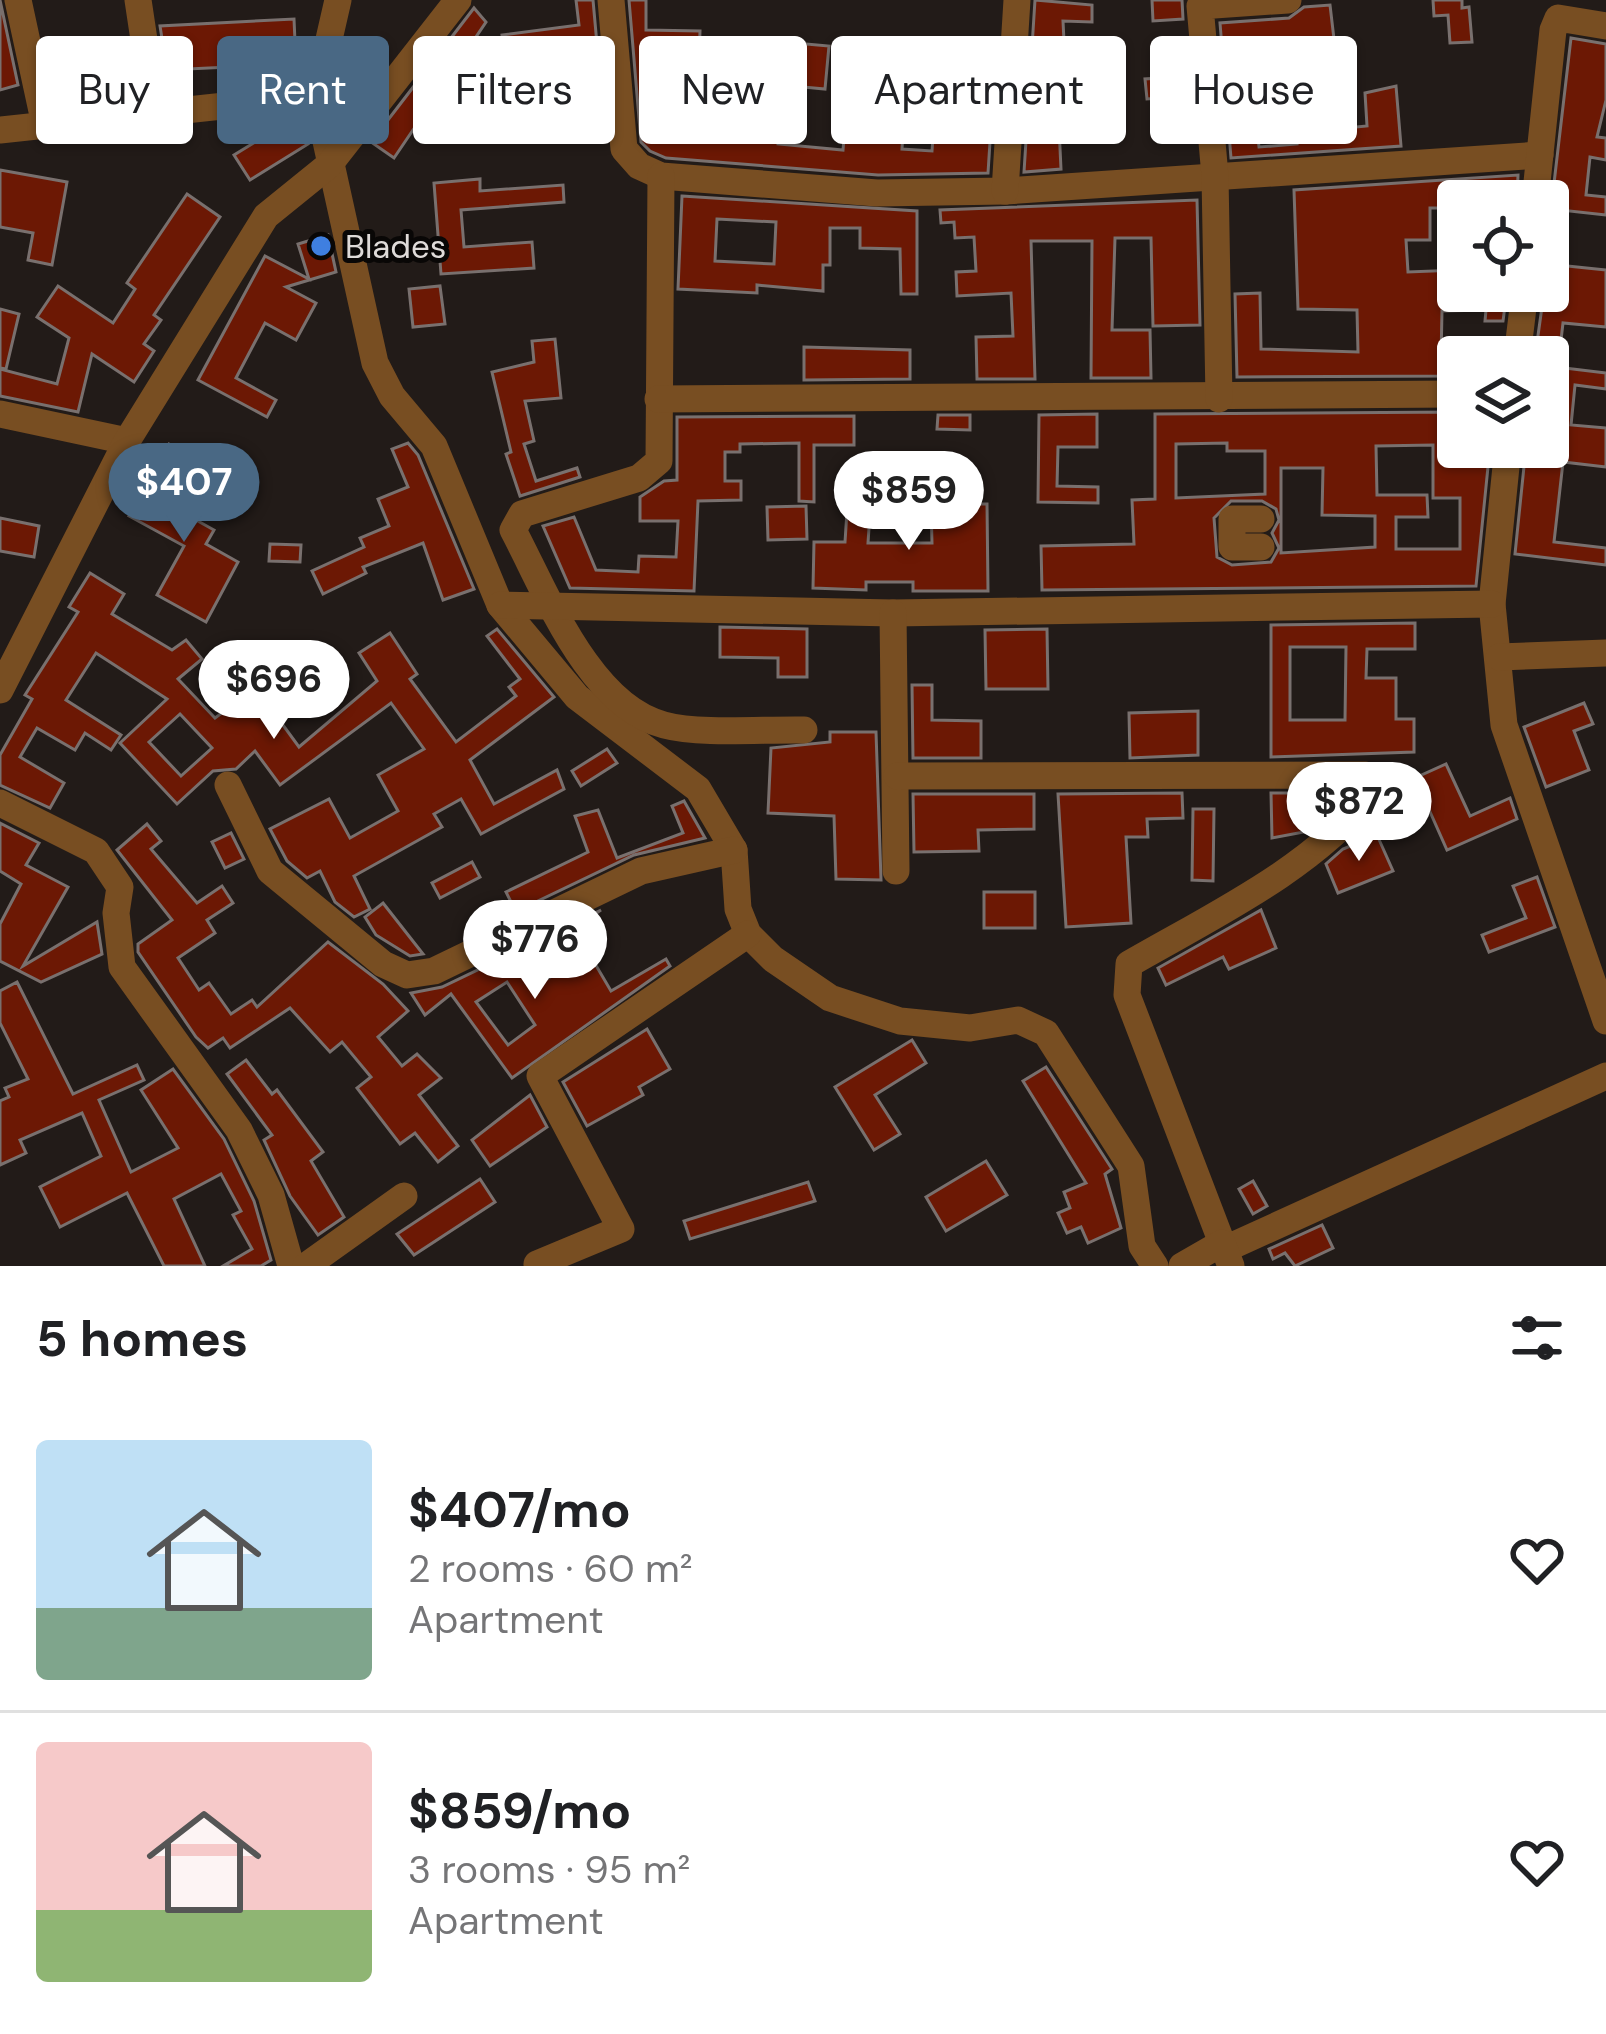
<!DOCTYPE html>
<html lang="en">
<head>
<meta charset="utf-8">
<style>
  body { margin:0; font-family:"DM Sans",sans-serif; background:#f2f2f2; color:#202124; height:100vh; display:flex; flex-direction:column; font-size:45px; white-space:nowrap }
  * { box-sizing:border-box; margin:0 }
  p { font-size:39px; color:#757577 }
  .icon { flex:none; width:66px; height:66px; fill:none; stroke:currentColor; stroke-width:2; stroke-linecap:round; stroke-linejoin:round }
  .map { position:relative; height:1266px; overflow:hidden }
  .details { display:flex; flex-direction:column; background:#fff; flex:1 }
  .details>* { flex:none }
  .guide { position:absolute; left:36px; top:36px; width:1536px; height:108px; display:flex; gap:24px }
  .tools { position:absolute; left:1437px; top:180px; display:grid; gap:24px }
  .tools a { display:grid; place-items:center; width:132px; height:132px; border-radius:12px; background:#fff; box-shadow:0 3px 9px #0004; font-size:60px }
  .price { position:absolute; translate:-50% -102px; padding:0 27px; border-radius:42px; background:#fff; color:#222; font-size:39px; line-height:78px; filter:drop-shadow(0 3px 6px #0008) }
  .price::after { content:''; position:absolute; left:50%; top:72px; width:36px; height:27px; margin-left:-18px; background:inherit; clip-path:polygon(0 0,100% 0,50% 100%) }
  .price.current { background:#496884; color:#fff }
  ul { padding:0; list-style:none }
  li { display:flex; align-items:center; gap:36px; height:300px; padding:0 36px }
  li+li { border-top:3px solid #e0e0e0 }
  li span { display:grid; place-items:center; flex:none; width:336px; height:240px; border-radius:12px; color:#555 }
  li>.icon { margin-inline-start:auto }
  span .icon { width:144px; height:144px; fill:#fffc; stroke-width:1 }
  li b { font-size:51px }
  h2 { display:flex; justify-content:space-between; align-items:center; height:144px; padding:0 36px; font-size:51px }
  .tag { padding:0 42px; border-radius:12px; background:#fff; box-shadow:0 3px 9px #0004; font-size:42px; line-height:108px }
  .tag.current { background:#496884; color:#fff }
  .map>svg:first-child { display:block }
  .building { fill:#6c1804; stroke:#79706e; stroke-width:3; fill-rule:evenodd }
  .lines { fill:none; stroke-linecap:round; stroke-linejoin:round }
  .minor { stroke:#784e22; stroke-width:27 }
  .shop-dot { fill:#3f7fe0; stroke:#090706; stroke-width:4.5 }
  .labels { text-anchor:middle; stroke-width:10; stroke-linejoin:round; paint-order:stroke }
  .poi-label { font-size:33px; fill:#dfdbd9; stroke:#090706; text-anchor:start }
</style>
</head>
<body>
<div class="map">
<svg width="1606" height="1266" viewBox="0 0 1606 1266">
  <rect width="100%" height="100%" fill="#221b18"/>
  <g class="building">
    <polygon points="0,0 18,85 0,90"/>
    <polygon points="576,0 593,0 604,122 520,136 518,122 558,116 553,82 544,83 541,60 506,65 502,35 579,25"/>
    <path d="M629,0h17v30l54,1 -1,31 -38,-1 -2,75 119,3v5l65,6 3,-36 37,3 3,-48 22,2 -1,14 61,7 5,-46 23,2 -8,125 -110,2 -212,-17 -16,-7 -9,-9zM905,100l75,9 -3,31 -44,-3 -1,14 -30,-2z"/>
    <polygon points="1035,0 1092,5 1092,22 1063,21 1065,62 1092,61 1094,105 1058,106 1061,169 1024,172"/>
    <polygon points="1152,0 1182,0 1183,19 1153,21"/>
    <polygon points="1433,0 1462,0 1462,8 1469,7 1472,42 1450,43 1448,15 1434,16"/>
    <polygon points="1330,5 1334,39 1238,45 1244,103 1254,102 1259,147 1297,144 1291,94 1332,88 1335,129 1367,126 1365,93 1396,86 1401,146 1231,158 1220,23 1289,18 1304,7"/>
    <polygon points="474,8 486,22 394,158 371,142"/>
    <polygon points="294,19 296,64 167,70 160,26"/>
    <polygon points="1571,38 1606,44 1606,100 1597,137 1606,138 1606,160 1590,157 1586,195 1606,197 1606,215 1551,209"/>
    <polygon points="795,43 829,46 825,89 792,86"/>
    <polygon points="1188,76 1190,96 1147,99 1145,79"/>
    <polygon points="294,118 308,144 250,180 234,155"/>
    <polygon points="0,170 67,182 52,265 28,260 33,233 0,227"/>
    <polygon points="1518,175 1517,201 1458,201 1458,208 1430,208 1430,240 1406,240 1408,272 1458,270 1458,291 1507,291 1503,321 1485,321 1486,310 1442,311 1441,358 1456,358 1455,376 1237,377 1235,294 1260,293 1261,349 1358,352 1357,310 1298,309 1294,190"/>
    <polygon points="480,179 480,191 563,185 564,202 461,210 464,247 532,242 534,268 441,274 434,183"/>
    <polygon points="187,194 220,217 154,315 161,320 144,344 154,351 134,382 92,354 78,412 0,396 0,369 57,384 69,338 37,317 58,286 113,323 135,289 127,283"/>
    <path d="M682,196l235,15v83h-16l-1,-45 -40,-1v-20h-30v37h-7v26l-66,-6v8l-79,-4zM717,219l59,3 -2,42 -59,-3z"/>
    <polygon points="1197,200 1200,325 1153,326 1151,238 1115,238 1112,330 1150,330 1151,378 1091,378 1092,241 1031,241 1035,379 977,379 976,337 1013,336 1011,293 957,296 956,272 976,271 974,237 955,238 954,222 941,223 940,210"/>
    <polygon points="328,235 336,272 286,287 316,303 296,340 265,323 236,378 276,400 267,417 198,380 265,256 309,279 298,244"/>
    <polygon points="1548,264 1606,270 1606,327 1563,323 1559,357 1535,357"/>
    <polygon points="440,286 445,324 413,327 409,289"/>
    <polygon points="0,309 19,314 6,369 0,368"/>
    <polygon points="555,339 561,398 525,401 534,441 524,444 536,481 577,468 580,477 520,496 506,454 511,452 492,372 534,362 532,341"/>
    <polygon points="804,347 910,350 910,379 804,380"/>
    <polygon points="1548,366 1606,373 1606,389 1575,385 1571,425 1606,428 1606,467 1563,462 1554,542 1606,548 1606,565 1515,554 1526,447 1548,447"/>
    <path d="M1458,412v35h32l-14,139 -434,4 -1,-44 93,-2 -2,-44 23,-1v-85zM1227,443v8h38v43l-89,4v-54zM1433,445v53h27v51h-64v-32h32l-1,-22h-50l-1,-49zM1281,468h42l-1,47 53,1v31l-94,6zM1231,501h31l14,8 3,11 -7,13 7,15 -8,14 -39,3 -15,-8 -3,-39z"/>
    <polygon points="1097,414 1097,447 1058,447 1057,486 1098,487 1098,503 1038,502 1039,415"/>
    <polygon points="938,415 970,415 970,430 937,429"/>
    <polygon points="854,416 854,445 814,445 814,502 799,501 799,443 740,444 740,452 725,452 725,481 741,481 741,500 698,501 694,591 570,588 543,526 574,517 596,570 638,572 639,556 676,557 678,521 640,521 640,497 664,481 677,480 677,417"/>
    <polygon points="408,443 418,455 474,589 443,600 423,543 363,567 366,573 323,594 312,571 364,547 360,538 389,526 378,499 408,487 392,449"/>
    <polygon points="169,444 186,453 160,500 214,530 206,544 238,562 206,622 157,595 184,546 129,516"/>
    <polygon points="205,454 231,468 223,483 197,469"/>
    <polygon points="848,496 871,498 868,543 932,543 931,504 987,504 988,591 913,591 913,582 866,582 866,590 813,588 814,542 845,542"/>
    <polygon points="806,506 807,539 768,540 767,507"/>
    <polygon points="0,518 39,526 34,557 0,551"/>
    <polygon points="270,544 301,545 300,562 269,561"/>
    <path d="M90,573l34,21 -12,20 60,36 14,-10 16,19 -24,20 37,39 41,-30 43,59 78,-66 -18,-28 31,-20 27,41 -7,5 46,63 60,-46 -7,-9 11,-8 -33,-43 10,-7 57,68 -84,63 24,44 63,-34 7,19 -83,45 -20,-35 -27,15 8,13 -88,49 16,33 -16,8 -19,-15 -15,-31 -13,7 -20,-17 -17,-32 59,-30 21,39 48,-27 -20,-36 46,-26 -33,-46 -111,82 -25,-34 -19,18 -23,2 -36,33 -57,-61 47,-44 -71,-46 -30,47 55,35 -10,15 -26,-17 -10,17 -38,-22 -17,29 44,26 -14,25 -50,-23v-30l32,-56 -7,-4 53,-83 -9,-5zM180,714l32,34 -31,28 -32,-34z"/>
    <path d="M1415,623v26h-48l-1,29h30v41h18v33l-143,5v-132zM1290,647h56l-1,73h-55z"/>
    <polygon points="720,627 807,629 807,677 778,677 778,658 720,657"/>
    <polygon points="1047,629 1048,689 986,689 985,630"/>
    <polygon points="912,685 932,685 932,720 981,721 981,758 913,758"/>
    <polygon points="1584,703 1593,724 1574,731 1589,770 1546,787 1524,727"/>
    <polygon points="1198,711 1198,755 1130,758 1129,713"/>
    <polygon points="830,732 876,732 881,880 836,879 834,816 768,813 771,748 830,742"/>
    <polygon points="607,749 617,763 581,786 572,771"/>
    <polygon points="1446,764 1470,816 1510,798 1517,819 1447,850 1415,778"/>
    <polygon points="1182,793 1183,818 1147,819 1148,837 1126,837 1131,923 1066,927 1058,794"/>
    <polygon points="1271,793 1310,793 1309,831 1272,838"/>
    <polygon points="913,794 1034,794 1034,829 978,830 979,851 914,852"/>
    <polygon points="684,801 705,838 634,855 488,925 484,917 511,902 506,892 588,852 575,816 598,810 617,858 683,833 672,806"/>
    <polygon points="1193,809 1214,809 1213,881 1192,880"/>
    <polygon points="0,823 39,843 26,865 68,887 23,966 97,922 102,954 41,982 0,961 0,924 21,884 0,871"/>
    <polygon points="147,824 161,841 151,849 197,903 222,886 233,903 207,920 215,933 178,958 199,990 209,983 231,1014 252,1000 257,1007 328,942 383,984 408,1011 378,1037 402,1066 417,1054 441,1078 419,1095 458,1146 438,1162 415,1133 400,1144 357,1088 371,1077 342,1042 330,1052 290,1008 230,1048 223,1038 208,1048 196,1037 138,952 138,944 172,920 117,850"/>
    <polygon points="231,833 244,859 225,868 212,842"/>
    <polygon points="1377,835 1393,871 1338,893 1326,864 1343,849"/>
    <polygon points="472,862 480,877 440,898 432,883"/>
    <polygon points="1537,877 1555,927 1489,952 1482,935 1526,918 1513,886"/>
    <rect x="984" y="892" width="51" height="36"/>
    <polygon points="383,903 423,954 410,956 376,935 365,917"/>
    <path d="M601,910l-27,18 37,63 55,-32 4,7 -158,112 -61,-84 -26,21 -14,-22 31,-6 67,-32 22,33 35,-20 -18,-32zM507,982l28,43 -27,20 -32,-43z"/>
    <polygon points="1261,910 1276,948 1229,969 1223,957 1166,985 1158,968"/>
    <polygon points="17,982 73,1094 137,1065 144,1080 99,1100 131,1172 178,1148 141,1090 173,1069 224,1139 254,1201 271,1260 261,1266 223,1266 252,1249 233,1215 241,1211 221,1174 174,1199 205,1266 164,1266 127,1193 60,1227 40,1187 101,1156 82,1113 20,1140 26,1153 0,1165 0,1101 9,1097 5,1088 28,1079 0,1023 0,991"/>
    <polygon points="647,1029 670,1069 639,1087 643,1095 587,1126 563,1082"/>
    <polygon points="912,1040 926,1063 875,1095 900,1134 874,1150 835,1087"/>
    <polygon points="246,1060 272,1094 277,1090 323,1152 311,1161 344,1217 318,1235 290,1196 264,1140 272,1135 227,1074"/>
    <polygon points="1046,1067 1112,1169 1105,1174 1121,1228 1088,1243 1081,1227 1067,1233 1058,1213 1070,1208 1064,1192 1086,1183 1023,1081"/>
    <polygon points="530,1095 547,1127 490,1166 472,1140"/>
    <polygon points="986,1161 1007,1195 946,1231 926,1197"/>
    <polygon points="480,1179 495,1202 414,1255 397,1234"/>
    <polygon points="1253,1181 1267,1206 1253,1214 1239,1189"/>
    <polygon points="808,1182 815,1201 690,1239 684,1221"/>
    <polygon points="1322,1225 1333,1248 1295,1266 1285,1253 1273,1259 1269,1249"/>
  </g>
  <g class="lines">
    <g class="minor">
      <polyline points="18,0 45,125"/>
      <polyline points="138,0 155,113"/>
      <polyline points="611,0 624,149 639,166 661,176 877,193 1005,191 1540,155"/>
      <polyline points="316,96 338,0"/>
      <polyline points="0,130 316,96 375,363 392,396 434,446 500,605 577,697 698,789 734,850 738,909 748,934 773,959 830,998 900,1021 970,1028 1018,1020 1046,1033 1131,1166 1142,1246 1155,1266"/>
      <path d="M661,176l-2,285 -20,17 -117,36 -9,16c33,62 76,176 151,195 37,10 100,4 140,5"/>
      <polyline points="1005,191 1017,0"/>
      <polyline points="1535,201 1553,30 1558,18 1606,26"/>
      <polyline points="1517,357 1525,291"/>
      <polyline points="658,399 1458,394"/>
      <polyline points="1219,399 1215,176 1200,6 1288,0"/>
      <polyline points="0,414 127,441"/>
      <polyline points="1508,447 1492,604 1504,725 1606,1021"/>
      <polyline points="1261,547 1232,547 1232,519 1261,519"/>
      <polyline points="500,605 893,613 1492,604"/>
      <polyline points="893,613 896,871"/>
      <polyline points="1499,657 1606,653"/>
      <polyline points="0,690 127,441 266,216 329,165 458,0"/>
      <path d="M897,776l469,-1 6,19c-62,76 -160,122 -243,170l-2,31 95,248 12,2 372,-169"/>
      <polyline points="228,785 270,871 383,964 407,975 434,971 641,871 734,850"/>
      <polyline points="0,803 96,851 120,887 116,913 122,967 239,1130 271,1195 291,1266"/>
      <polyline points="537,1264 621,1229 540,1076 748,934"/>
      <polyline points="306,1266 404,1196"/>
      <polyline points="1182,1266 1222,1243 1231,1266"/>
    </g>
  </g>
  <circle class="shop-dot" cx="321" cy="246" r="12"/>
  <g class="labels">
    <g class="poi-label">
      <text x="345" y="258">Blades</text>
    </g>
  </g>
</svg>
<div class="tools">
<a><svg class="icon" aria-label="locate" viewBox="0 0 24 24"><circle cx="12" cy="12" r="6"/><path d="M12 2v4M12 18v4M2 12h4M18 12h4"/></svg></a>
<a><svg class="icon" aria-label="layers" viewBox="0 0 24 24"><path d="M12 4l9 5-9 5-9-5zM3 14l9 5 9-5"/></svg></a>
</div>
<b class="price current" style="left:184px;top:545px">$407</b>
<b class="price" style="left:909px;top:553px">$859</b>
<b class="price" style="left:274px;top:742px">$696</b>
<b class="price" style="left:1359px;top:864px">$872</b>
<b class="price" style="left:535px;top:1002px">$776</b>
<div class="guide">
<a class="tag">Buy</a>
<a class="tag current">Rent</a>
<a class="tag">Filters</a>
<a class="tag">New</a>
<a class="tag">Apartment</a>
<a class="tag">House</a>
</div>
</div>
<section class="details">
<h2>5 homes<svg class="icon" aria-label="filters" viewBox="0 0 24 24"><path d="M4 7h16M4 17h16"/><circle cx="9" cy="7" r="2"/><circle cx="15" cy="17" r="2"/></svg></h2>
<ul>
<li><span style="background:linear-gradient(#bfe0f5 70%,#7fa58c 0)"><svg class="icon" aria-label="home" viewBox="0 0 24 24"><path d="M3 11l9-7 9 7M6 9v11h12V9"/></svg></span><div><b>$407/mo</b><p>2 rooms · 60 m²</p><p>Apartment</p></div><svg class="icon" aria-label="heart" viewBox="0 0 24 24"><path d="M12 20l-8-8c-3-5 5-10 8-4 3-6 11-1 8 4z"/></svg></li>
<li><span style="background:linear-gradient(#f6c9c9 70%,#8fb573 0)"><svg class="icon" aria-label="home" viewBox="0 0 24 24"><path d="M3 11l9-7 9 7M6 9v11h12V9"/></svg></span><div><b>$859/mo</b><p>3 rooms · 95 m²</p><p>Apartment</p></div><svg class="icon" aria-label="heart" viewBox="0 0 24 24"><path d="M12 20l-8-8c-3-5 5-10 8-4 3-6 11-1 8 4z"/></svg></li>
</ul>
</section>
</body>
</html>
